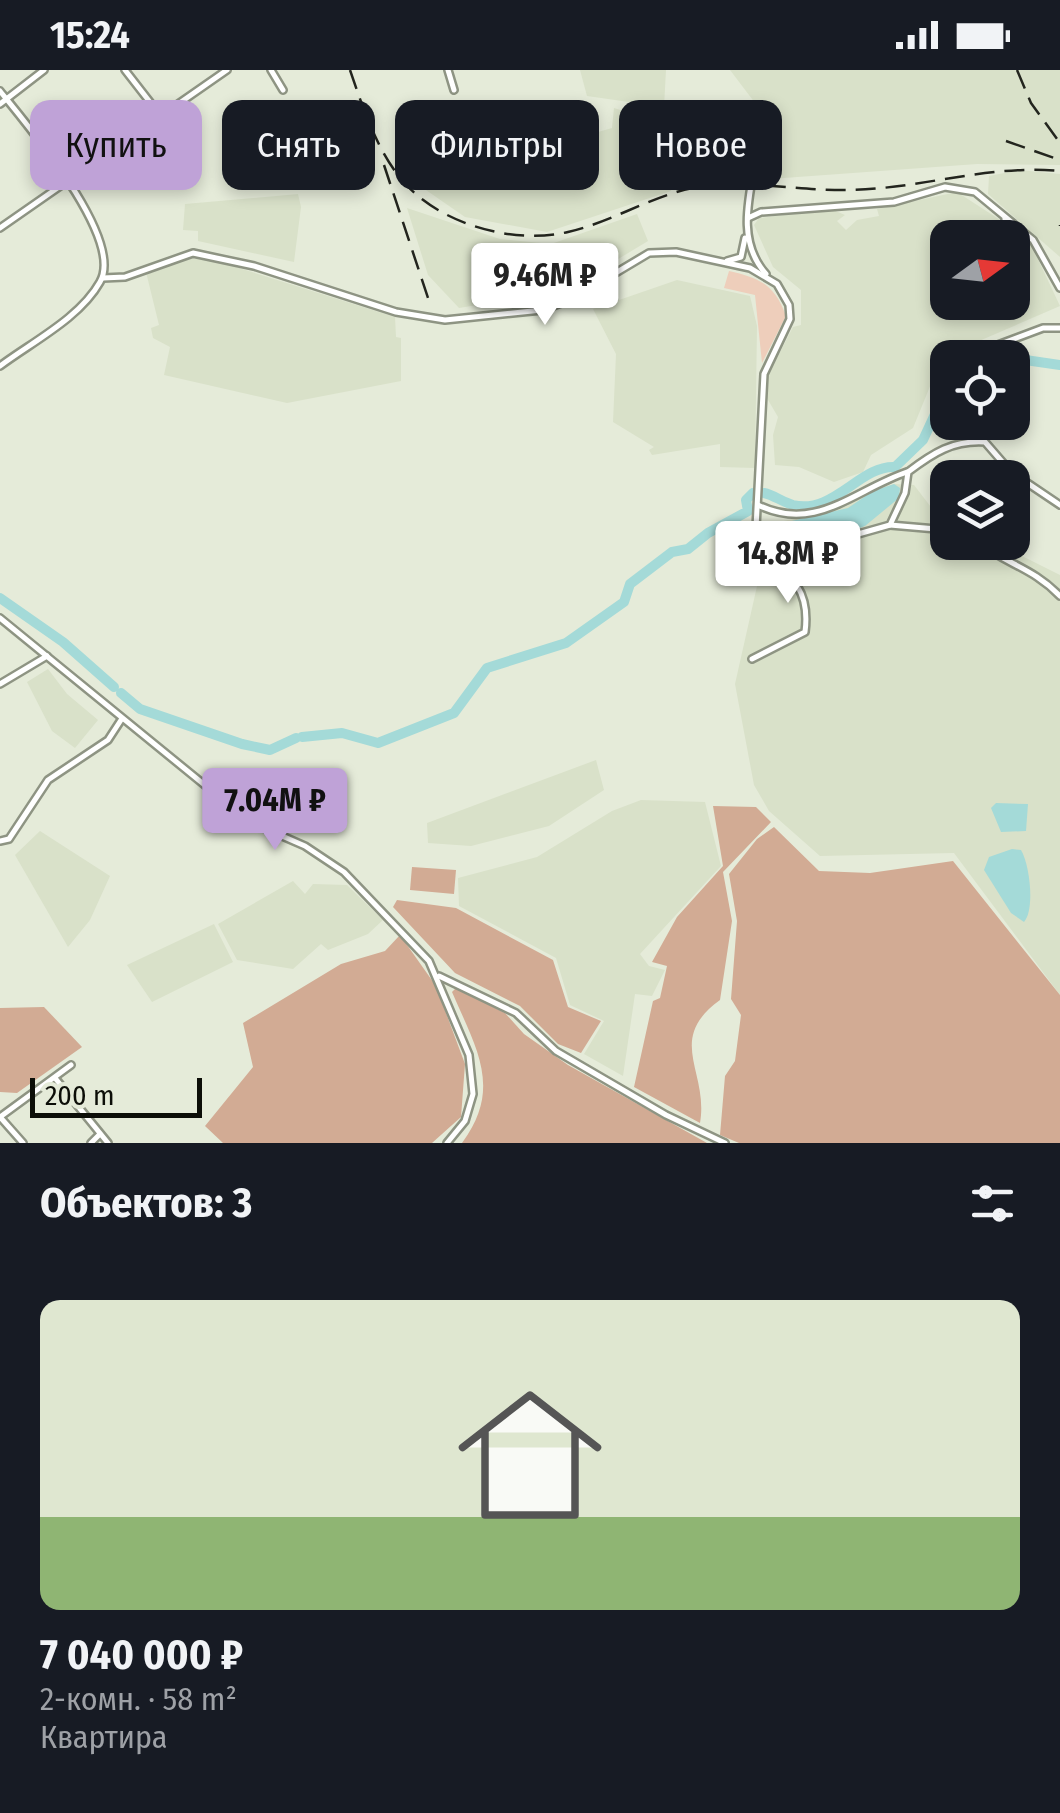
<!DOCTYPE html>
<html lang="ru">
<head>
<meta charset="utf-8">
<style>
  body { margin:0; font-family:"Fira Sans Condensed",sans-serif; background:#20242c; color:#f1f3f6; height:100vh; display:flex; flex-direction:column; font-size:38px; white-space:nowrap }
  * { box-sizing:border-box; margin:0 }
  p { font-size:32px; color:#9ea1a6 }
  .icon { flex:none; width:55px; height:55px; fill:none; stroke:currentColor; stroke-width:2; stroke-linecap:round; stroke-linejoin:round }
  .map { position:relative; height:1073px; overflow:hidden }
  .panel { display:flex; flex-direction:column; background:#171b24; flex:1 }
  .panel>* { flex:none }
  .hud { position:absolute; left:30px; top:30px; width:1000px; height:90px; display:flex; gap:20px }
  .needle { width:65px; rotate:75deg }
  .controls { position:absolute; left:930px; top:150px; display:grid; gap:20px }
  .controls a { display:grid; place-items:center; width:100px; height:100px; border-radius:20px; background:#171b24; box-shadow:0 5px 15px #0003; font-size:50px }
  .scale { position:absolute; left:30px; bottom:25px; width:172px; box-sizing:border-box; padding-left:10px; border:5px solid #0c0e08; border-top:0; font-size:28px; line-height:35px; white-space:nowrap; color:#0c0e08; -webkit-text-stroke:8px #e5ebd9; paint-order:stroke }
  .price { position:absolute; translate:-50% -85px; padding:0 22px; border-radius:10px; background:#fff; color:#222; font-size:32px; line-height:65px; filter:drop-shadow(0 2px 5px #0008) }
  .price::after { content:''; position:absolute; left:50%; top:60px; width:30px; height:22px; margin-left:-15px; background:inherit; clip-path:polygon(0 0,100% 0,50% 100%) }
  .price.active { background:#bfa2d7; color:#111 }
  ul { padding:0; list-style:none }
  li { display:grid; align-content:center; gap:20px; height:530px; padding:0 40px }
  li+li { border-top:2px solid #363941 }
  li span { display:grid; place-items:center; height:310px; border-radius:20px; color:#555 }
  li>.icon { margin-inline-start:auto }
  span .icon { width:180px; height:180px; fill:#fffc; stroke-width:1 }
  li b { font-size:42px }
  h2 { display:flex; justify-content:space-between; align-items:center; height:120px; padding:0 40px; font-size:42px }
  .pill { padding:0 35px; border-radius:20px; background:#171b24; box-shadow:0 5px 15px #0003; font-size:35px; line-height:90px }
  .pill.active { background:#bfa2d7; color:#111 }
  .status { display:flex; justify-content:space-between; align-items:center; height:70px; padding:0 50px; background:#171b24; direction:ltr }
  .status svg { height:28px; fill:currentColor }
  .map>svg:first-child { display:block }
  .built { fill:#d9e1c9; fill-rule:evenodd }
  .green { fill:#eecebb }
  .forest { fill:#d2ab94 }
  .water { fill:#a4dad8 }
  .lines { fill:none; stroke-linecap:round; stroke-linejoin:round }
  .river { stroke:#a4dad8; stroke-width:10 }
  .minor-casing { stroke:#8e9483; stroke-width:10 }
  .tertiary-casing { stroke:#8e9483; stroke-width:10 }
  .minor { stroke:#fff; stroke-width:5 }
  .tertiary { stroke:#fff; stroke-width:5 }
  .rail { stroke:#23251e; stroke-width:2.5; stroke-dasharray:20 10; stroke-linecap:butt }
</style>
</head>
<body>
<div class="status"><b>15:24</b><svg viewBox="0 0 49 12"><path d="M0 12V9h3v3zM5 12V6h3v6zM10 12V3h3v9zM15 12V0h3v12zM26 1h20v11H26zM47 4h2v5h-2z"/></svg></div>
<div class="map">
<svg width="1060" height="1073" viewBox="0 0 1060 1073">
  <rect width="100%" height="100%" fill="#e5ebd9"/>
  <g class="built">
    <polygon points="580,0 666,0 664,37 587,26"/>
    <polygon points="730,0 1060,0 1060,95 977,94 770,109 758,105 764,74 777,62"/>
    <polygon points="614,38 669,55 671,121 547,162 465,147 423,118 428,104 467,100 612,58"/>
    <polygon points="1019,100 1060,104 1060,187 988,124 989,106"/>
    <path d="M957,122l71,46 32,68 -118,51 -29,71 -42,27 -8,17 -29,10 -35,-15 -24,-2 -2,-30 5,-18 -14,-24 2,-14 27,-52 8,-2v-35l-28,-23 -19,-42 5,-7 72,-9 14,6 -8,6 9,9 11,-10 22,-4 -2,-7zM948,168h64v64h-64z"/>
    <polygon points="298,124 301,137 294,192 198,171 198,161 183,160 185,134"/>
    <polygon points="407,138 500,169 551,174 637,144 648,171 567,220 459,238 428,205"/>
    <polygon points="192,188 223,193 395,247 396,267 401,268 401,311 287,333 164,305 170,277 153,268 151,258 159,255 146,202"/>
    <polygon points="677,210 750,226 757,256 755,398 720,397 720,374 652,385 649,380 654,377 613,352 616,284 593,239"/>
    <polygon points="894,414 914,415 934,441 947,448 948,472 996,473 1060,505 1060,925 954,783 820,786 769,741 754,715 735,614 771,454 847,436 868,421"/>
    <polygon points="48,599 67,624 98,650 75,678 52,661 27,612"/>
    <polygon points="596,690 604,720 549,756 471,776 428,773 427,753"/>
    <polygon points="641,730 705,732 721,796 640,884 649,896 665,900 652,926 635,924 623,1006 584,984 604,951 570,935 556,888 459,836 458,808 537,787 612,741"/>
    <polygon points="40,761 110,806 90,850 68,877 15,785"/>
    <polygon points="293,811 305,824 313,814 347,815 383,850 368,864 328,880 321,874 293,899 237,890 218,854"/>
    <polygon points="214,854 233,892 152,932 127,895"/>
  </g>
  <path class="green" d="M729,201c31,7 46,14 57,45l-24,47 -7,-68 -31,-7z"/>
  <g class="forest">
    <path d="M713,736l43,1 15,15 -48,50 9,49 -12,79c-55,40 -11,71 -20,123l-66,-36 19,-86 7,-3 7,-32 -15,-4 25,-45 46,-51z"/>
    <polygon points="774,757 819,801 870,803 953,791 1060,925 1060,1073 739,1073 720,1065 725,1006 735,991 741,945 731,929 737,851 729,804 757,769"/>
    <polygon points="412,797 456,800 454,824 410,820"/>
    <polygon points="397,830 456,838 553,890 568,937 601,951 581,983 558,974 520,936 455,903 393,837"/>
    <polygon points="400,865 436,916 465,994 461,1047 432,1073 223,1073 205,1056 253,997 243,953 341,894 385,881"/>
    <path d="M456,918l49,25 19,21 44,31 139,78h-245c41,-55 14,-95 -10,-151z"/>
    <polygon points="44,937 82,977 17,1023 0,1022 0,938"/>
  </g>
  <g class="water">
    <polygon points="894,414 900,418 899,428 865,456 807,479 774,467 783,453 848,438 873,421"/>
    <polygon points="996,733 1028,734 1026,761 1001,762 991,738"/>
    <path d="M1012,779l9,1c9,15 14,60 3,72l-13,-9 -27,-43 5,-13z"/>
  </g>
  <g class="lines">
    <g class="river">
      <polyline points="1012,288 1060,295"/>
      <path d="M764,423c10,2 18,9 29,12 41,10 67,-40 102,-38l28,-27 25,-54"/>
      <polyline points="0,528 63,572 114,617"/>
      <polyline points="121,623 140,639 242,674 270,680 296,668"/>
      <polyline points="302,667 342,663 378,673 454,643 487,598 566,573 624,532 630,514 672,482 688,479 708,463 748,441 746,430 753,423"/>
    </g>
    <defs>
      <g id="minor">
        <polyline points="125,0 160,45"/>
        <polyline points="271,0 283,20"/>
        <polyline points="448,0 454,20"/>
        <path d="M759,66c-4,46 -28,99 7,138"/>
        <polyline points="748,148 761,142 894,132 945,117 975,122 1033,170 1060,218"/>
        <polyline points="1005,149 1009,168"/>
        <polyline points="0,158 227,0"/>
        <polyline points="1012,180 1012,183"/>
        <polyline points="727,191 741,187 745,168"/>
        <path d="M103,208l22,-1 68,-24 61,13 142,46 49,8 97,-10 30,-11 77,-46 27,-1 74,16 27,16 12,21 1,14 -26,55 -9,173c33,27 56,39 50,85l-53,27"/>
        <polyline points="938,219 948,215"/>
        <polyline points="963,288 1043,258 1060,258"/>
        <path d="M758,435c58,28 96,-15 149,-33"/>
        <polyline points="890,455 948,460"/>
        <path d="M756,466l51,19 37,-17 46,-13 15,-32 3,-21c25,-19 45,-32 77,-30l26,30 49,33"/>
        <path d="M978,472c30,23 55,26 82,54"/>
        <polyline points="0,614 47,586"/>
        <polyline points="0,771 9,769 48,710 108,670 121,650"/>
        <polyline points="439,906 516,943 556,981 666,1045 725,1073"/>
        <polyline points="55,1008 108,1073"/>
        <polyline points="0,1047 71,995"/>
        <polyline points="0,1047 23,1073"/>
        <polyline points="91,1073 100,1064"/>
      </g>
      <g id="tertiary">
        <path d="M0,21c28,35 125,148 100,191 -20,36 -68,60 -100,84"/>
        <polyline points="0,34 44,0"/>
        <polyline points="0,548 250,752 305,776 344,802 429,891 469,985 473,1024 465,1051 447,1073"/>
      </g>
    </defs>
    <use href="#minor" class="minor-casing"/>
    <use href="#tertiary" class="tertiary-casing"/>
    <use href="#minor" class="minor"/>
    <use href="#tertiary" class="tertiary"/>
    <g class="rail">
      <path d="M350,0c13,38 26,78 51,109 37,45 112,66 167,53 44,-10 85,-37 129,-45 50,-8 101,4 152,3 71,-1 140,-26 211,-19"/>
      <polyline points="1017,0 1031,33 1060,73"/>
      <polyline points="1006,71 1060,90"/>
      <polyline points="384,95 429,231"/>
      <polyline points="1060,155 1060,156"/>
    </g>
  </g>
</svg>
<div class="controls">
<a><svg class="needle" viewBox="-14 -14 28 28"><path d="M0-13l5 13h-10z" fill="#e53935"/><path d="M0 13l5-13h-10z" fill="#9ea1a6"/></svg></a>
<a><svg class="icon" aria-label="locate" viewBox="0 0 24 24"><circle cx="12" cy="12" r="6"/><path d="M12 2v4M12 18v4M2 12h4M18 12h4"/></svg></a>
<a><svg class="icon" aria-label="layers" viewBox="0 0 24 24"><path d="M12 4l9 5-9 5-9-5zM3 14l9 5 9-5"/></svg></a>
</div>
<div class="scale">200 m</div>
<b class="price" style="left:545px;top:258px">9.46M ₽</b>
<b class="price" style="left:788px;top:536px">14.8M ₽</b>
<b class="price active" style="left:275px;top:783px">7.04M ₽</b>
<div class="hud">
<a class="pill active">Купить</a>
<a class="pill">Снять</a>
<a class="pill">Фильтры</a>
<a class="pill">Новое</a>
</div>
</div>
<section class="panel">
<h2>Объектов: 3<svg class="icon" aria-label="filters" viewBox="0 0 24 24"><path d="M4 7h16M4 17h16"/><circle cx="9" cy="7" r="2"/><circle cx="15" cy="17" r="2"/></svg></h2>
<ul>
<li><span style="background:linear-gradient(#dfe7d0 70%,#8fb573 0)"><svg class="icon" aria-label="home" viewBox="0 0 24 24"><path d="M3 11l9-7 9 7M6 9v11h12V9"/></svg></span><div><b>7 040 000 ₽</b><p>2-комн. · 58 m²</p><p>Квартира</p></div></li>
</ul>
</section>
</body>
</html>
